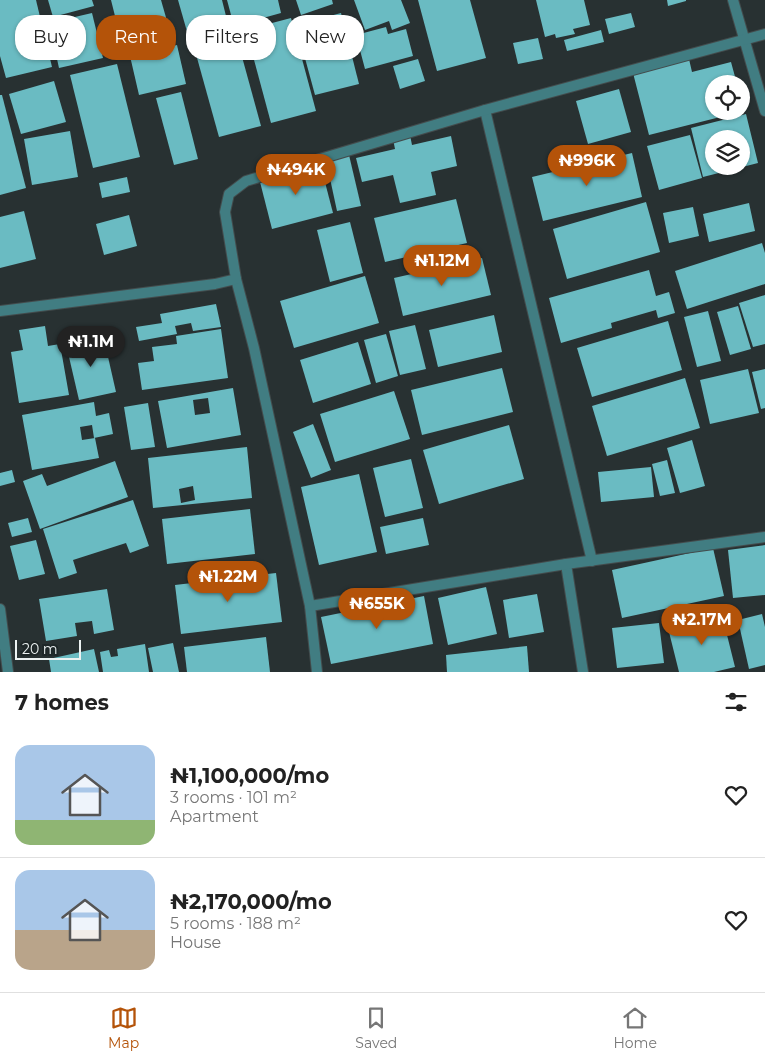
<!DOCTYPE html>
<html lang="en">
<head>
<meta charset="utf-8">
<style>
  body { margin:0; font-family:Montserrat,sans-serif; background:#f6f6f6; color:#222; height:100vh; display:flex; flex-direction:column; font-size:19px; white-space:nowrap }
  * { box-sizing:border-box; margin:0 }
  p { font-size:16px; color:#767676 }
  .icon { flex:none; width:28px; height:28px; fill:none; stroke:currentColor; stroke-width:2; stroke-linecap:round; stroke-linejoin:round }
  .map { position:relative; height:672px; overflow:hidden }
  .side { display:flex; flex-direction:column; background:#fff; flex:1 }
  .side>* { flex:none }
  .top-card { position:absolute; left:15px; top:15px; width:500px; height:45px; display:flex; gap:10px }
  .tools { position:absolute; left:705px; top:75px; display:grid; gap:10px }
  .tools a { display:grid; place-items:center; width:45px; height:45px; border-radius:50%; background:#fff; box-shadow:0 1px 4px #0004; font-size:25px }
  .scale { position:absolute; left:15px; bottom:12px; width:66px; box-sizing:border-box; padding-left:5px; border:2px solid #ecf2f2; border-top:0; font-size:14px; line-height:18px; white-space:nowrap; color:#ecf2f2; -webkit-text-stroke:4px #1e2728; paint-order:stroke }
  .price { position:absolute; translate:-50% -42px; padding:0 11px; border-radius:18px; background:#b45309; color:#fff; font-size:16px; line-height:32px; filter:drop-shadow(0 1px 2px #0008) }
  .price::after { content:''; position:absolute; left:50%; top:30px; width:15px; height:11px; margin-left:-8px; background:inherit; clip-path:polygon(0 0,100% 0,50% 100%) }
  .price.selected { background:#222; color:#fff }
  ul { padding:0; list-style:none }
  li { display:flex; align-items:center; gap:15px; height:125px; padding:0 15px }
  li+li { border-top:1px solid #e0e0e0 }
  li span { display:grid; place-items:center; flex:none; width:140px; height:100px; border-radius:15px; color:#555 }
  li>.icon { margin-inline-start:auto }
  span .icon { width:60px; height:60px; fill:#fffc; stroke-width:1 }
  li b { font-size:21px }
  h2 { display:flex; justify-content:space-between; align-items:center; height:60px; padding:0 15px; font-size:21px }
  .tag { padding:0 18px; border-radius:20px; background:#fff; box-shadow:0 1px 4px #0004; font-size:18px; line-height:45px }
  .tag.selected { background:#b45309; color:#fff }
  .dock { display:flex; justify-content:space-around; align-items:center; height:70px; border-top:1px solid #e0e0e0; background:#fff; font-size:14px; color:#767676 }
  .dock a { display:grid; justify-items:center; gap:2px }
  .dock .selected { color:#b45309 }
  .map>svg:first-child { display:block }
  .building { fill:#6abbc2; fill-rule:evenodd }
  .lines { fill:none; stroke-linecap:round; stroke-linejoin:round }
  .minor-casing { stroke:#434c4d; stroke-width:12 }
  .minor { stroke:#417d82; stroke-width:10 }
</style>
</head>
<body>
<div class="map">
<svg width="765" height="672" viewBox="0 0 765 672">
  <rect width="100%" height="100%" fill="#283132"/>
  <g class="building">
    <polygon points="0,0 36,0 52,67 6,78 0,56"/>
    <polygon points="48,0 92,0 94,6 53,17"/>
    <polygon points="111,0 161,0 171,35 123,48"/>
    <polygon points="178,0 222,0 228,24 188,35"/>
    <polygon points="227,0 278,0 281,13 234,26"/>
    <polygon points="296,0 332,0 333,4 301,15"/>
    <polygon points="354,0 401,0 410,23 392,30 389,21 365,30"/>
    <polygon points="418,0 470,0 486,58 437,71"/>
    <polygon points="536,0 584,0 590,25 573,29 575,34 556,38 555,34 545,37"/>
    <polygon points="667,0 686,0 686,1 668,6"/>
    <polygon points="92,13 103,58 59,68 49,23"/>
    <polygon points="341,13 359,84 315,95 296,25"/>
    <polygon points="631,13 635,27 609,34 605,19"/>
    <polygon points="291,18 316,111 271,123 246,30"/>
    <polygon points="386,27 388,34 406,29 413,56 365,69 356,35"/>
    <polygon points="601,30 604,42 567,51 564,40"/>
    <polygon points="236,35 261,126 219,137 194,47"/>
    <polygon points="538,38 543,59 518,64 513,43"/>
    <polygon points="177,45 186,84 139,95 130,56"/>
    <polygon points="418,59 425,81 400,89 393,66"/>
    <polygon points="689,59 692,72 731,62 737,84 714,84 714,111 740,112 649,135 633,73"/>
    <polygon points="117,64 140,157 93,168 70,75"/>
    <polygon points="54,81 66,122 21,134 9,94"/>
    <polygon points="619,89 631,132 588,144 576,101"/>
    <polygon points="181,92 198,159 174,165 156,98"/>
    <polygon points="0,95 2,95 26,188 0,195"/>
    <path d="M746,114l12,49 -55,14 -12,-49zM714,139h27v27h-27z"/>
    <polygon points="70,131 78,177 32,185 24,139"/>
    <polygon points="410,135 412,145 451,136 457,166 431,172 436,195 400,203 393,175 362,182 356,158 395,149 393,139"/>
    <polygon points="690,135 702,178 659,190 647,146"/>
    <polygon points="632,153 642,197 543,221 532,177"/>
    <polygon points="349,155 361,206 337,211 326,160"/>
    <polygon points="320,163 333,213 272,229 259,178"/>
    <polygon points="127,177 130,192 102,198 99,183"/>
    <polygon points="456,199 467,243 385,262 374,218"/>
    <polygon points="646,202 660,252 567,279 553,229"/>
    <polygon points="749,203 755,231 709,242 703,214"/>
    <polygon points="693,207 699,236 669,243 663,213"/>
    <polygon points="24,211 36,259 0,268 0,217"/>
    <polygon points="129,215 137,246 104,255 96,224"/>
    <polygon points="350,222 363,273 330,282 317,230"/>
    <polygon points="762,243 765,253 765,284 687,309 675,271"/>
    <polygon points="482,258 491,295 403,316 394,278"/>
    <polygon points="649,270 656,296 669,292 675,313 658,318 656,310 611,323 612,328 561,343 549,298"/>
    <polygon points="365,276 379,323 294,348 280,301"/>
    <polygon points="765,295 765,344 753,347 739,303"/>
    <polygon points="216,304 221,327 193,331 191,323 175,326 177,334 139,341 136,327 162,323 160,314"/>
    <polygon points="738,306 751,349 730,355 717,312"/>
    <polygon points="708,311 721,361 697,367 684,317"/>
    <polygon points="494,315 502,352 438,367 429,330"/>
    <polygon points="668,321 682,370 592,397 577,348"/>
    <polygon points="415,325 426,369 400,375 389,331"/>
    <polygon points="45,326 48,346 60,344 69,395 19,403 11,352 23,350 19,330"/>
    <polygon points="221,329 228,378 142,390 138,363 154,361 152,347 177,344 176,336"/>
    <polygon points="386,334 398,376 376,383 364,340"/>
    <polygon points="103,335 116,392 79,400 66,344"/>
    <polygon points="358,342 371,384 313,403 300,360"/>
    <polygon points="502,368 513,412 422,435 411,390"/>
    <polygon points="748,369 759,413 710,424 700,380"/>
    <polygon points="765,369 765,408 761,409 752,372"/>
    <polygon points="685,378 700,428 607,456 592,406"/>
    <path d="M233,388l8,47 -74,13 -9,-47zM208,398l2,15 -15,2 -2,-15z"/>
    <polygon points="394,391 410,439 335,462 320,414"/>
    <polygon points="94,402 96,416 109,413 113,434 94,438 92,425 80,427 82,440 95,438 99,458 32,470 22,415"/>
    <polygon points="148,403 155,447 131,450 124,407"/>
    <polygon points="313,424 331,470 311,478 293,432"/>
    <polygon points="509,425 524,479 439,504 423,450"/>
    <polygon points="692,440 705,486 680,493 667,448"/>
    <path d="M247,447l5,51 -99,10 -5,-50zM193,486l2,14 -14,3 -2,-14z"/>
    <polygon points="411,459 423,508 385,517 373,468"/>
    <polygon points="667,460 675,493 660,496 652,464"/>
    <polygon points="115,461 128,497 40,529 23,481 42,474 47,486"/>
    <polygon points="651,467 654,497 601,502 598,472"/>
    <polygon points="12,470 15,482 0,486 0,473"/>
    <polygon points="359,474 377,552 319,565 301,487"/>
    <polygon points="133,500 149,546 130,553 126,543 73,560 77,573 59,579 43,529"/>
    <polygon points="250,509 255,554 167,564 162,519"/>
    <polygon points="28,518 32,532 12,537 8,523"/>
    <polygon points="423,518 429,545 386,554 380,527"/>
    <polygon points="36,540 45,574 19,580 10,546"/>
    <polygon points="765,545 765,595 733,598 728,550"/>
    <polygon points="713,548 724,596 622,618 612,570"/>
    <polygon points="276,573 282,622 181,634 175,585"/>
    <polygon points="486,587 497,634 448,645 438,598"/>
    <polygon points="107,589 114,630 94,634 92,621 75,623 77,636 46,641 39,599"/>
    <polygon points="537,594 544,632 509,638 503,600"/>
    <polygon points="424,596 433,644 331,664 321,617"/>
    <polygon points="762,614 765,627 765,665 749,669 738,620"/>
    <polygon points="722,615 735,667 714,672 679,672 668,628"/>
    <polygon points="659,623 664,663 617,668 612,628"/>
    <polygon points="266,637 270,672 187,672 184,647"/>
    <polygon points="173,643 179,672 153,672 148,648"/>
    <polygon points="145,644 149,672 103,672 100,652 109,650 111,657 118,656 117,649"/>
    <polygon points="527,646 529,672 447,672 446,655"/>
    <polygon points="94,649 99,672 51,672 49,659"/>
  </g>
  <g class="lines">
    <defs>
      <g id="minor">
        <polyline points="733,0 765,111"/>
        <polyline points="485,110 592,561"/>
        <polyline points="236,279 254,348 310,606 317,672"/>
        <polyline points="0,311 215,284 236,279 225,212 229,194 246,181 485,110 765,34"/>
        <polyline points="566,564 583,672"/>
        <polyline points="310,606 566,564 765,537"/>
        <polyline points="0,609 8,672"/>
      </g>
    </defs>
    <use href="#minor" class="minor-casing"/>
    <use href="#minor" class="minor"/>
  </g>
</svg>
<div class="tools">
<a><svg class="icon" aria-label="locate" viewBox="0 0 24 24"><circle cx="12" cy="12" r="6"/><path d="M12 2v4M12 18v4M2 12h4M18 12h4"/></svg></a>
<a><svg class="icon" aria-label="layers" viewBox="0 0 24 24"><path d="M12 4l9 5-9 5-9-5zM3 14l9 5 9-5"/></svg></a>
</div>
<div class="scale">20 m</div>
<b class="price" style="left:587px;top:187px">₦996K</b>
<b class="price" style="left:296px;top:196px">₦494K</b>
<b class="price" style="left:442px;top:287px">₦1.12M</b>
<b class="price selected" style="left:91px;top:368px">₦1.1M</b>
<b class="price" style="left:228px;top:603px">₦1.22M</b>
<b class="price" style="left:377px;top:630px">₦655K</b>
<b class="price" style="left:702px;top:646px">₦2.17M</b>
<div class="top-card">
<a class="tag">Buy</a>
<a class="tag selected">Rent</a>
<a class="tag">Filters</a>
<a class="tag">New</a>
</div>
</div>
<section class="side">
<h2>7 homes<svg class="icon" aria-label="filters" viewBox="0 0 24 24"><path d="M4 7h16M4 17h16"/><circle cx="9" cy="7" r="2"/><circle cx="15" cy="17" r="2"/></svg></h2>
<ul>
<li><span style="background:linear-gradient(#a9c7e8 75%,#8fb573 0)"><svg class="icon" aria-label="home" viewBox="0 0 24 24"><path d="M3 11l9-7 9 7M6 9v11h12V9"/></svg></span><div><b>₦1,100,000/mo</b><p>3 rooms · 101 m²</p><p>Apartment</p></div><svg class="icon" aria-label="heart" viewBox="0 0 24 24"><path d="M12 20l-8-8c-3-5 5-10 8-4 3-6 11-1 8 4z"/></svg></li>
<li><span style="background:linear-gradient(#a9c7e8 60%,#b9a48a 0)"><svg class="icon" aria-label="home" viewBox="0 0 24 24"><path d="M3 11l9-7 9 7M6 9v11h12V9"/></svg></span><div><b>₦2,170,000/mo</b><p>5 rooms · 188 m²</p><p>House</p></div><svg class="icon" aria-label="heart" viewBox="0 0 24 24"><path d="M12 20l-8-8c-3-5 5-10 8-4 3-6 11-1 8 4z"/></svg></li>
</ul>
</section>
<nav class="dock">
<a class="selected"><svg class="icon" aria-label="map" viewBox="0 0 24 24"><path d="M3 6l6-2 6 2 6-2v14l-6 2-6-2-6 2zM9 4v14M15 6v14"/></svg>Map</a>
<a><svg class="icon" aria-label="saved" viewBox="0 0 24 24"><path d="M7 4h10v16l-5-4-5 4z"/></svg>Saved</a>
<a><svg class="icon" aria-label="home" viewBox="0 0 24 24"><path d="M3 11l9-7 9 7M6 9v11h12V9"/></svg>Home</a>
</nav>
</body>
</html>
